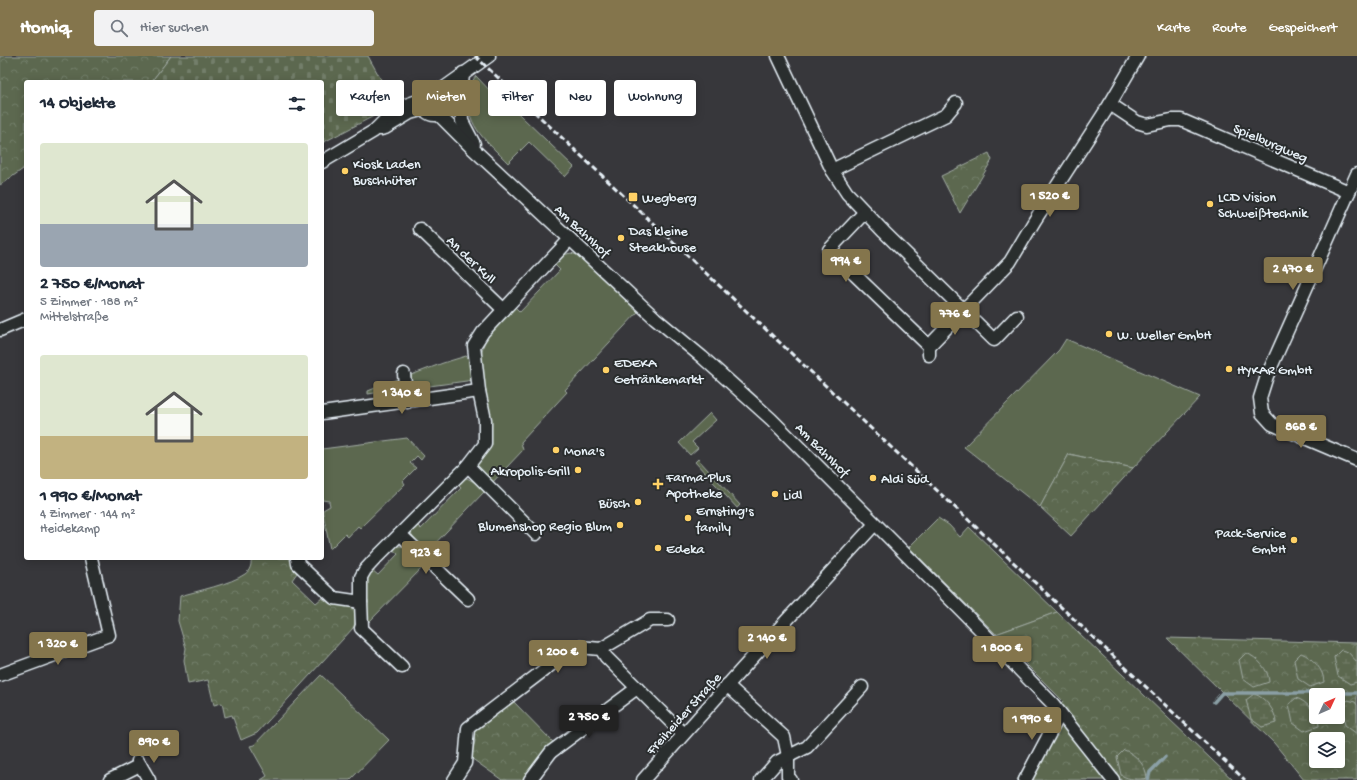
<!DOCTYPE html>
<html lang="de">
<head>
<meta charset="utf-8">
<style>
  body { margin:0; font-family:"Gochi Hand",sans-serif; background:#f2f2f3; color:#1f2937; height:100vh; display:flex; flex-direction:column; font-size:15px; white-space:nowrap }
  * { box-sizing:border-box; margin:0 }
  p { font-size:13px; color:#747a83 }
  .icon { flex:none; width:22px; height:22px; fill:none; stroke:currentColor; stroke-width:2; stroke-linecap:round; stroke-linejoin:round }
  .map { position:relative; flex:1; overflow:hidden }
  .details { position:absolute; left:24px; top:24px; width:300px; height:480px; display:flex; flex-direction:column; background:#fff; border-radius:4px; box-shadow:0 2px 10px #0003 }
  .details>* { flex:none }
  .guide { position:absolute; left:336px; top:24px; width:380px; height:36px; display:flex; gap:8px }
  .needle { width:26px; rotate:46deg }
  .controls { position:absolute; left:1309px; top:632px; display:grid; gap:8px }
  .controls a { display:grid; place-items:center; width:36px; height:36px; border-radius:4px; background:#fff; box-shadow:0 2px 10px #0003; font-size:20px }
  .price { position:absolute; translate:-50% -34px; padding:0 9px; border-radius:4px; background:#84754c; color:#fff; font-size:13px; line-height:26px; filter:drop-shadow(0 1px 2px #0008) }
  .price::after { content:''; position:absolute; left:50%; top:24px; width:12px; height:9px; margin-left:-6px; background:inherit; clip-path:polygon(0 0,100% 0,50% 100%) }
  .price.on { background:#222; color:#fff }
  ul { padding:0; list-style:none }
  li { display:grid; align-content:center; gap:8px; height:212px; padding:0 16px }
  li span { display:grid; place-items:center; height:124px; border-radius:4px; color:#555 }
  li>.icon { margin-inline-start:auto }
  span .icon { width:72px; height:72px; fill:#fffc; stroke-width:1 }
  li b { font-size:17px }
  h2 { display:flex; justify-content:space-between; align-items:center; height:48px; padding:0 16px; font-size:17px }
  .pill { padding:0 14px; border-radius:4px; background:#fff; box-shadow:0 2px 10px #0003; font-size:14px; line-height:36px }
  .pill.on { background:#84754c; color:#fff }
  header { display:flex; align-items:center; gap:24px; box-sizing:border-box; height:56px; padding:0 20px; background:#84754c; color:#fff }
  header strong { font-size:19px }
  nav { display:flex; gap:22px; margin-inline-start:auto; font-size:14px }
  .search { width:280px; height:36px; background:#f2f2f3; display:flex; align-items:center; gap:10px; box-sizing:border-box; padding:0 14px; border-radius:4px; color:#747a83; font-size:15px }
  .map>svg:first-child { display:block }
  .grass { fill:#5c6850; stroke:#a2aca4 }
  .forest { fill:url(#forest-crowns); stroke:#a2aca4; fill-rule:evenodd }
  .wetland { fill:url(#wetland-marsh); stroke:#a2aca4 }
  .cemetery { fill:url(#cemetery-stones); stroke:#a2aca4 }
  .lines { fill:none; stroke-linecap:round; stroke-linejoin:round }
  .stream { stroke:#8ba0a6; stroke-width:3.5 }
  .minor-casing { stroke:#e8f1f8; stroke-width:15 }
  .minor { stroke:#2a2d2e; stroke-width:12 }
  .rail { stroke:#e8f1f8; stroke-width:3; stroke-dasharray:6 3; stroke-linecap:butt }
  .poi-dot { fill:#ffd166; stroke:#2a2d2e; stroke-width:1.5 }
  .labels { text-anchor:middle; stroke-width:4; stroke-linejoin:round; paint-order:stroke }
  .street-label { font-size:14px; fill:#e8f1f8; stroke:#2a2d2e }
  .poi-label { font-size:14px; fill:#e8f1f8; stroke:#2a2d2e; text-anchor:start }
</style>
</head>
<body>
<header>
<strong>Homiq</strong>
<div class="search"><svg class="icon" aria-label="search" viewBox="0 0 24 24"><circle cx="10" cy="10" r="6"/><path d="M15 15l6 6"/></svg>Hier suchen</div>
<nav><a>Karte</a><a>Route</a><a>Gespeichert</a></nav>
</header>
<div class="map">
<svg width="1357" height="724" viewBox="0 0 1357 724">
  <defs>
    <pattern id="forest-crowns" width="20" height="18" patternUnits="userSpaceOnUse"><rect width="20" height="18" fill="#5c6850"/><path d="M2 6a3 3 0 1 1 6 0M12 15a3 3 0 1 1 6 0" fill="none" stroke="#737e6a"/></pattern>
    <pattern id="wetland-marsh" width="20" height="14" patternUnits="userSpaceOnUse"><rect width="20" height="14" fill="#5c6850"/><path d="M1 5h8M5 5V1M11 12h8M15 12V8" fill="none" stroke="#737e6a"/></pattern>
    <pattern id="cemetery-stones" width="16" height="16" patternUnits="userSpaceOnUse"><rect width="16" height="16" fill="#5c6850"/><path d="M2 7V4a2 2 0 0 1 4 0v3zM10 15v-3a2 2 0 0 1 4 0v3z" fill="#737e6a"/></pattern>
  </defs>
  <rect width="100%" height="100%" fill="#37373b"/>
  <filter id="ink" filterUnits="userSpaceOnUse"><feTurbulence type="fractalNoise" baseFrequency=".025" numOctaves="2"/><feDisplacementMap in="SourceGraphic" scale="8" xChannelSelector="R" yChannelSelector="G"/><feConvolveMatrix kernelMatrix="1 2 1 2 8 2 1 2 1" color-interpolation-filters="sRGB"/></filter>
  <g filter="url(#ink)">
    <g class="grass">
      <path d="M476,20l19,20 1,-4 78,75 -9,10 -36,-35 -21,21c-19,-20 -43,-36 -39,-67 1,-8 2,-14 7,-20z"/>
      <path d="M571,197l6,2 61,57 -73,78 2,2 -46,50 2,8 -32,34 -15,-18 2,-8 11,-12 -8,-87c1,-24 17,-35 32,-52h2l5,5 40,-42 -6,-6 9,-9z"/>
      <polygon points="1066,283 1200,341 1133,412 1069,398 1040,451 964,391 1059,294"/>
      <polygon points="466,300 471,304 474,324 407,333 406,321 443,307"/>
      <polygon points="400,322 402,333 368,338 368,335"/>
      <polygon points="710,357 716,364 692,386 698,392 690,399 679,387"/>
      <polygon points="407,382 424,400 421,404 417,400 410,407 416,412 403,425 405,428 360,472 358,470 348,481 345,478 330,493 323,457 323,454 330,450 329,445 322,444 322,393"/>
      <polygon points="698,403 740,449 737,452 695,406"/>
      <polygon points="467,422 474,426 484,436 427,496 415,484 411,477 415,467 421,473 461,432 456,427 459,423"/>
      <polygon points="938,462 949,469 960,481 969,471 1057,556 996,578 909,491"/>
      <polygon points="396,490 406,490 425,509 367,568 367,519 372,514 378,519 398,498 391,492"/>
      <polygon points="321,619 389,684 350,724 261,724 267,720 250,690 254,689"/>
    </g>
    <g class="forest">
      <polygon points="0,0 171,0 151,26 26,26 26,111 0,129"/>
      <polygon points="989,97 992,104 960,157 941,120"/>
      <polygon points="1069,398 1133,412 1071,480 1040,451"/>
      <path d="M251,502h40l2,11 4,4 -5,7 24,23 6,-5c4,3 8,6 14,7 4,1 9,-1 13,0 10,3 6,15 5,22l-97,106 -16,7 -9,-25 -7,2 -3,-14 -8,2 -6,-25 -20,4 -4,-24 2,-12 -8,-27 2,-25c17,-5 51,-12 65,-22 5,-3 7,-10 6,-16z"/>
      <polygon points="1057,556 1233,724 1017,724 1054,656 1063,645 996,578"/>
      <path d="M1167,582l190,5v137h-53l-30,-37zM1316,639h22v22h-22zM1316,683h22v22h-22z"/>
      <polygon points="511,643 554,687 525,724 502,724 471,702 475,685 472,675"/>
    </g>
    <g class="wetland">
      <polygon points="1341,594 1348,596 1357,606 1357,626 1350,628 1338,620 1334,601"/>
      <path d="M1246,597c11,4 23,17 23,29l-15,5 -11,-8 -4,-19z"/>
      <path d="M1301,597c11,4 23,17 23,29l-14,5 -12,-8 -4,-19z"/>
      <path d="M1254,638c11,3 22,17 22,29l-14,4 -11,-8 -5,-19z"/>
      <path d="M1296,642c11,3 23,17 23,28l-15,5 -11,-8 -4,-19z"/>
      <polygon points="1348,644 1355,646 1357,649 1357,678 1345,669 1341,651"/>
      <path d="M1124,694c11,3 23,17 23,28 -8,2 -18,2 -26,-3l-4,-18z"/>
    </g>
    <polygon class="cemetery" points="171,0 368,0 395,49 322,87 322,26 151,26"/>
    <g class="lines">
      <g class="stream">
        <polyline points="1214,646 1222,637 1357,637"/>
        <polyline points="1148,724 1150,716 1165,701"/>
      </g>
      <defs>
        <g id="minor">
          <polyline points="778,0 832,114 847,137 884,176 994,284 1017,260"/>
          <polyline points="463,17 461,41 462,65 474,88"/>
          <circle cx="435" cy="46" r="13"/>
          <polyline points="441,34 489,0"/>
          <polyline points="1110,48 1137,66 1147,69 1171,64 1181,64 1349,136"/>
          <polyline points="438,58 471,91 655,262 702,301 771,363 962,555 1053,648 1113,724"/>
          <polyline points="381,73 385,72 410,57 425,53"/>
          <polyline points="322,106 374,75 388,61 406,49 423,43"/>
          <polyline points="832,114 946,59 956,47"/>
          <polyline points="1357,118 1267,320 1260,342 1262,357 1272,368 1357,404"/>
          <polyline points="865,156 829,194 929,290"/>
          <polyline points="420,173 504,254"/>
          <polyline points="0,274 26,263"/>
          <polyline points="929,299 929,290 1010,206 1035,164 1110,48 1138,0"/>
          <polyline points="404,318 407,346"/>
          <polyline points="322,357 479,335"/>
          <polyline points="468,410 536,478"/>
          <polyline points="400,478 468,543"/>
          <polyline points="297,502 298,508 334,542 361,546"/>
          <polyline points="601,593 650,564 668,564"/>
          <polyline points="402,611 361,572 362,571 361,546 361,521 365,514 377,501 468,410 485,388 485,364 479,335 474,290 483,276 570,183"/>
          <polyline points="0,619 109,579 91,502"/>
          <polyline points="727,629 784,681 788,700 788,721 791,724"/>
          <polyline points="138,705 149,724"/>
          <polyline points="110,724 140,709"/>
          <polyline points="454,724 465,707 468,672 569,595 579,591 601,593 606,601 683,678"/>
          <polyline points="530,724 551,696 637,632"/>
          <polyline points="643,724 742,613 875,468"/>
          <polyline points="761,724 777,706 807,691 862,631"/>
          <polyline points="1025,724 1060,658"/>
        </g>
      </defs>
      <use href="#minor" class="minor-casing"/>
      <use href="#minor" class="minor"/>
      <polyline class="rail" points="475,0 1245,724"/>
    </g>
  </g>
  <g class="poi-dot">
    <circle cx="345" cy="115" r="4"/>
    <rect x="628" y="136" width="10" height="10" rx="2"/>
    <circle cx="1210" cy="148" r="4"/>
    <circle cx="621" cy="182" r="4"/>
    <circle cx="1109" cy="278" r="4"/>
    <circle cx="1229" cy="313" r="4"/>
    <circle cx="606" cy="314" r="4"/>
    <circle cx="556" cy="394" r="4"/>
    <circle cx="578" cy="414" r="4"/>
    <circle cx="873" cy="422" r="4"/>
    <path d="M656 422h4v4h4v4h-4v4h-4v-4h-4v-4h4z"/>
    <circle cx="775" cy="438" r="4"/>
    <circle cx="638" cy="446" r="4"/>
    <circle cx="688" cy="462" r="4"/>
    <circle cx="620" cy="469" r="4"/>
    <circle cx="1294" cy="484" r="4"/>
    <circle cx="658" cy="492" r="4"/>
  </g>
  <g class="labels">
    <g class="street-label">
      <text transform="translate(1271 86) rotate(23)" y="5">Spielburgweg</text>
      <text transform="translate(583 174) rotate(43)" y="5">Am Bahnhof</text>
      <text transform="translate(472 203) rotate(44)" y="5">An der Kull</text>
      <text transform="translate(823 393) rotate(45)" y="5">Am Bahnhof</text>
      <text transform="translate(683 657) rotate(-48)" y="5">Freiheider Straße</text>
    </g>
    <g class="poi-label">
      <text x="353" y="112">Kiosk Laden<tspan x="353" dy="16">Buschhüter</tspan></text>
      <text x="1218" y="145">LCD Vision<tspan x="1218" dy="16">Schweißtechnik</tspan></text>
      <text x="642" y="146">Wegberg</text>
      <text x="629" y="179">Das kleine<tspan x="629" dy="16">Steakhouse</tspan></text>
      <text x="1117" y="283">W. Weller GmbH</text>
      <text x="614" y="311">EDEKA<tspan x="614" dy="16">Getränkemarkt</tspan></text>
      <text x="1237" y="318">HYKAR GmbH</text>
      <text x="564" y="399">Mona's</text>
      <text x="570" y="419" text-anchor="end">Akropolis-Grill</text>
      <text x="666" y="425">Farma-Plus<tspan x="666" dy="16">Apotheke</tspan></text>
      <text x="881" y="427">Aldi Süd</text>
      <text x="783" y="443">Lidl</text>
      <text x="630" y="451" text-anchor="end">Büsch</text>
      <text x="696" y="459">Ernsting's<tspan x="696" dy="16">family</tspan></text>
      <text x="612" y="474" text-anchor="end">Blumenshop Regio Blum</text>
      <text x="1286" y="481" text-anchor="end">Pack-Service<tspan x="1286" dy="16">GmbH</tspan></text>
      <text x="666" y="497">Edeka</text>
    </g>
  </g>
</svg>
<div class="controls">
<a><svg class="needle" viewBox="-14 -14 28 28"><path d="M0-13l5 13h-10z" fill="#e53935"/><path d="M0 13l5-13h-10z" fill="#747a83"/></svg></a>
<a><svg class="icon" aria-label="layers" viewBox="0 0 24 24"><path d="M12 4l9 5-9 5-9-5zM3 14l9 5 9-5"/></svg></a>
</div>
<b class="price" style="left:1050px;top:162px">1 520 €</b>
<b class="price" style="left:846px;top:227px">994 €</b>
<b class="price" style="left:1293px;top:235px">2 470 €</b>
<b class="price" style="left:955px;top:280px">776 €</b>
<b class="price" style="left:402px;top:359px">1 340 €</b>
<b class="price" style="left:1301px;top:393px">868 €</b>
<b class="price" style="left:426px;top:519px">923 €</b>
<b class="price" style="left:767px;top:604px">2 140 €</b>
<b class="price" style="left:58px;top:610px">1 320 €</b>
<b class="price" style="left:1002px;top:614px">1 800 €</b>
<b class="price" style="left:558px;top:618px">1 200 €</b>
<b class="price on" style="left:589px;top:683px">2 750 €</b>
<b class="price" style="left:1032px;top:685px">1 990 €</b>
<b class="price" style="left:154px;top:708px">890 €</b>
<div class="guide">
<a class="pill">Kaufen</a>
<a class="pill on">Mieten</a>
<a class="pill">Filter</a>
<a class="pill">Neu</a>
<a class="pill">Wohnung</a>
</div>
<section class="details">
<h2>14 Objekte<svg class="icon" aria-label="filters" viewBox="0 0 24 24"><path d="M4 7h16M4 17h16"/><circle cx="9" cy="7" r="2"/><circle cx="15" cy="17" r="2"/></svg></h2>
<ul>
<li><span style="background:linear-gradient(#dfe7d0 65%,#9aa5b1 0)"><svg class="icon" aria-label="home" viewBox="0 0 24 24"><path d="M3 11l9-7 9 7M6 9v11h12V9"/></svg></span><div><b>2 750 €/Monat</b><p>5 Zimmer · 188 m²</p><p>Mittelstraße</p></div></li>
<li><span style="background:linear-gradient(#dfe7d0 65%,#c2b280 0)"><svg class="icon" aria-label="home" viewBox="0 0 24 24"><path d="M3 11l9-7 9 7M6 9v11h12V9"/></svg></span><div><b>1 990 €/Monat</b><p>4 Zimmer · 144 m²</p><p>Heidekamp</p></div></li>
</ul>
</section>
</div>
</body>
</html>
